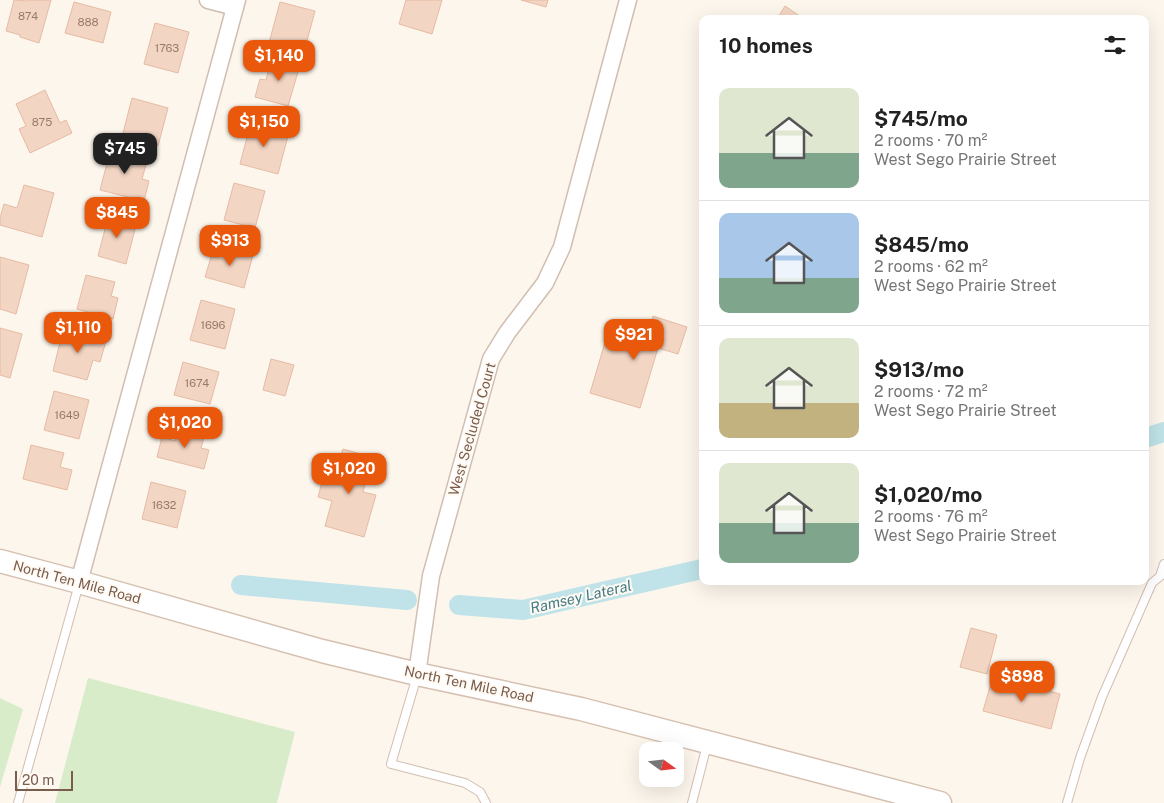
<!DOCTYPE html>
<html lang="en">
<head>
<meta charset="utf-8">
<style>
  body { margin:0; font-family:"Public Sans",sans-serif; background:#f2f2f2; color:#222; height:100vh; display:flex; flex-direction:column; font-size:19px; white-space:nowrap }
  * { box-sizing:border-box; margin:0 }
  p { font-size:16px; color:#767676 }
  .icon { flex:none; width:28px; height:28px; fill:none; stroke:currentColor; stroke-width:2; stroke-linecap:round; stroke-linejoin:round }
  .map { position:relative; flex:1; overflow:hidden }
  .drawer { position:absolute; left:699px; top:15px; width:450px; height:570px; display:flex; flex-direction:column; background:#fff; border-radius:10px; box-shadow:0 5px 20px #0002 }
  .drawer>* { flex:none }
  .needle { width:32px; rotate:105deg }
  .fabs { position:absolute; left:639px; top:742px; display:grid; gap:10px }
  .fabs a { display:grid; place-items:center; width:45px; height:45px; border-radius:10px; background:#fff; box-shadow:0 5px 20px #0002; font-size:25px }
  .scale { position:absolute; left:15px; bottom:12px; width:58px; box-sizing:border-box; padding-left:5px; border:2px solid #7a5c4d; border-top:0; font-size:14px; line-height:18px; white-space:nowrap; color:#7a5c4d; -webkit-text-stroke:4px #fffaf3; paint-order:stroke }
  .price { position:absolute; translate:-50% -42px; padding:0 11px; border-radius:10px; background:#ea580c; color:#fff; font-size:16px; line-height:32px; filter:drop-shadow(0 1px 2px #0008) }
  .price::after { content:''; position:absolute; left:50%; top:30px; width:15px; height:11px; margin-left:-8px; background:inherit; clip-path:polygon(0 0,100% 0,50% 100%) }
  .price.selected { background:#222; color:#fff }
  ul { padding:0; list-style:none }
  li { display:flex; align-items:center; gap:15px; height:125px; padding:0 20px }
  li+li { border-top:1px solid #e0e0e0 }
  li span { display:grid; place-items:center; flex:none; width:140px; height:100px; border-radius:10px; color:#555 }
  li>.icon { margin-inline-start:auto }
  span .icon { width:60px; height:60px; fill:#fffc; stroke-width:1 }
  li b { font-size:21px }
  h2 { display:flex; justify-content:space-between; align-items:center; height:60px; padding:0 20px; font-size:21px }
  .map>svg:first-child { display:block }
  .green { fill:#d8ecc9 }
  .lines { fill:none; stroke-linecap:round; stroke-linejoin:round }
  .canal { stroke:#bfe3e8; stroke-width:20 }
  .building { fill:#f3d5c3; stroke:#e6bba3 }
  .service-casing { stroke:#d1beb0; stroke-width:10 }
  .minor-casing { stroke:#d1beb0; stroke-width:19 }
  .secondary-casing { stroke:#d6c0b0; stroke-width:25 }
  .service { stroke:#fff; stroke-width:8 }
  .minor { stroke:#fff; stroke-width:16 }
  .secondary { stroke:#fff; stroke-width:22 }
  .labels { text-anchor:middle; stroke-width:4; stroke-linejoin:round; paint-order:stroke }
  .number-label { font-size:11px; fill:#987a6a }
  .street-label { font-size:14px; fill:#7a5c4d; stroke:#fffaf3 }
  .water-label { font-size:15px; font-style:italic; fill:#437c86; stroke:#fffaf3 }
</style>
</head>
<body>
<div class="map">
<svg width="1164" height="803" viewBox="0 0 1164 803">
  <rect width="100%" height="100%" fill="#fdf6ec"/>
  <g class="green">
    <polygon points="88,678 295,732 277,803 55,803"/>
    <polygon points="0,698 23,709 0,787"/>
  </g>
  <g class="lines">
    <g class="canal">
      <polyline points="1145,438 1164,432"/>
      <polyline points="241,585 407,600"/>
      <polyline points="459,605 523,610 702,569"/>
    </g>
  </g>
  <g class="building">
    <polygon points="14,0 28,1 29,0 51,0 39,43 20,37 20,35 6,31"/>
    <polygon points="406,0 442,0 432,34 399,24"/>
    <polygon points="521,0 548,0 546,7"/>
    <polygon points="74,2 111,12 103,43 65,33"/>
    <polygon points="280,2 315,11 304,52 269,43"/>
    <polygon points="785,6 804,19 777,19"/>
    <polygon points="155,23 189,32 178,73 144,64"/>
    <polygon points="272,57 300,65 288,106 255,97 260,79 266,80"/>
    <polygon points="45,90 60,123 66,120 72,133 30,153 19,129 26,126 16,104"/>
    <polygon points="132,98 168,108 158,146 122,137"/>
    <polygon points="251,122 289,132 278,174 240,164"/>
    <polygon points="111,148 148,158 142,179 149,181 144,201 100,190"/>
    <polygon points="234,183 265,191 255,228 224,220"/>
    <polygon points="24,185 54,193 42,237 0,225 0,218 4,204 17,208"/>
    <polygon points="109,214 137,222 126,264 98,256"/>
    <polygon points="221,247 253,255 244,288 205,277 211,257 218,258"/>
    <polygon points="0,257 29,265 16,314 0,309"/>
    <polygon points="86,275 115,282 111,296 118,298 113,319 77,309"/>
    <polygon points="201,300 235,309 225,349 190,340"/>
    <polygon points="653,316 687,327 678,354 658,348 640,408 590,393 609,329 646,340"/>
    <polygon points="0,328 22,334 10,378 0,375"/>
    <polygon points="63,330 106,341 100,362 93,360 87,380 53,371"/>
    <polygon points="271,359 294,365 285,396 263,390"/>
    <polygon points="183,362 219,372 210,404 174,395"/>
    <polygon points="54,391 89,400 79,439 44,430"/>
    <polygon points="179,427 205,434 201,448 209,450 204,469 157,457 162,437 175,441"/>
    <polygon points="31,445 64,453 60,467 72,470 67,490 23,479"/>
    <polygon points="343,449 372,457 363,492 376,495 364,537 325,526 332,501 318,497 323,478 334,481"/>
    <polygon points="151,482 186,491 177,528 142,519"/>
    <polygon points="971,628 997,635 987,674 960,667"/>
    <polygon points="993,676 1060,694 1051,729 983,711"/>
  </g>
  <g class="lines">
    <defs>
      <g id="service">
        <polyline points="1160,576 1164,564"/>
        <polyline points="417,676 391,764 465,783 480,792 486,803"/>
        <polyline points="18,803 79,584"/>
        <polyline points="692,803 707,745"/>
        <polyline points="1067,803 1080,758 1102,697 1152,583 1164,573"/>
      </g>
      <g id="minor">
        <polyline points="208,0 235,7"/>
        <polyline points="79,582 237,0"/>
        <polyline points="417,674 431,576 491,359 507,333 545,283 562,247 628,0"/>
      </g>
      <polyline id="secondary" points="0,561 79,582 322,651 417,674 581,709 940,803"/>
    </defs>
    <use href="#service" class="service-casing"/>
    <use href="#minor" class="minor-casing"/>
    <use href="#secondary" class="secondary-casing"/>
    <use href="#service" class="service"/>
    <use href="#minor" class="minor"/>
    <use href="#secondary" class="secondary"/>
  </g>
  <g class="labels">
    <g class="number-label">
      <text x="28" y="20">874</text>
      <text x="88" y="26">888</text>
      <text x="167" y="52">1763</text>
      <text x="42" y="126">875</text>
      <text x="213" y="329">1696</text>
      <text x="197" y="387">1674</text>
      <text x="67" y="419">1649</text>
      <text x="164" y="509">1632</text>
    </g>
    <g class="street-label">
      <text transform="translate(472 429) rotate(-74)" y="5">West Secluded Court</text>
      <text transform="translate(77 582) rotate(15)" y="5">North Ten Mile Road</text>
      <text transform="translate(469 684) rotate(12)" y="5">North Ten Mile Road</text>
    </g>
    <g class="water-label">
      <text transform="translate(581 597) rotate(-13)" y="5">Ramsey Lateral</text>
    </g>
  </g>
</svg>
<div class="fabs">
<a><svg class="needle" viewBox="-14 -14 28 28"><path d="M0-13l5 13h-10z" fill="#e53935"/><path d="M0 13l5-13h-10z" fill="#767676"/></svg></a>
</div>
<div class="scale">20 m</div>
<b class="price" style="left:279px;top:82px">$1,140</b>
<b class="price" style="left:264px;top:148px">$1,150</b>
<b class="price selected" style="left:125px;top:175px">$745</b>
<b class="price" style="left:117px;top:239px">$845</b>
<b class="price" style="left:230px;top:267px">$913</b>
<b class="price" style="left:78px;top:354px">$1,110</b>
<b class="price" style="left:634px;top:361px">$921</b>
<b class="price" style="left:185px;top:449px">$1,020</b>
<b class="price" style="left:349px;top:495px">$1,020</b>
<b class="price" style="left:1022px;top:703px">$898</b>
<section class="drawer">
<h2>10 homes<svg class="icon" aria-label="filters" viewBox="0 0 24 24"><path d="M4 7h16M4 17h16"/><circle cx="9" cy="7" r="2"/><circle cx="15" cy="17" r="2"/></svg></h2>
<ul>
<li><span style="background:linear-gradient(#dfe7d0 65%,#7fa58c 0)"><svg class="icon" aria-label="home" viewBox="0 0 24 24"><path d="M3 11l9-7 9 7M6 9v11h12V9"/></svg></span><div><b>$745/mo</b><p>2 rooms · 70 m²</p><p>West Sego Prairie Street</p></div></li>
<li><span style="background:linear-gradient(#a9c7e8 65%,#7fa58c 0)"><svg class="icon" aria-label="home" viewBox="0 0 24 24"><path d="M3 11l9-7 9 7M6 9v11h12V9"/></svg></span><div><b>$845/mo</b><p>2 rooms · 62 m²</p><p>West Sego Prairie Street</p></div></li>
<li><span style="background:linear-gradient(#dfe7d0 65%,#c2b280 0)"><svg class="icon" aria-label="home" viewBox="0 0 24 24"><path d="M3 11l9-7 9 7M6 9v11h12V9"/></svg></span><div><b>$913/mo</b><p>2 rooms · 72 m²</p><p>West Sego Prairie Street</p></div></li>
<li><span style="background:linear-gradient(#dfe7d0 60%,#7fa58c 0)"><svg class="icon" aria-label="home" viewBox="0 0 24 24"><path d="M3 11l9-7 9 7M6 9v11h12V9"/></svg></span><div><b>$1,020/mo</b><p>2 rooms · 76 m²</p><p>West Sego Prairie Street</p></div></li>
</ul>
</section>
</div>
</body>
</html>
